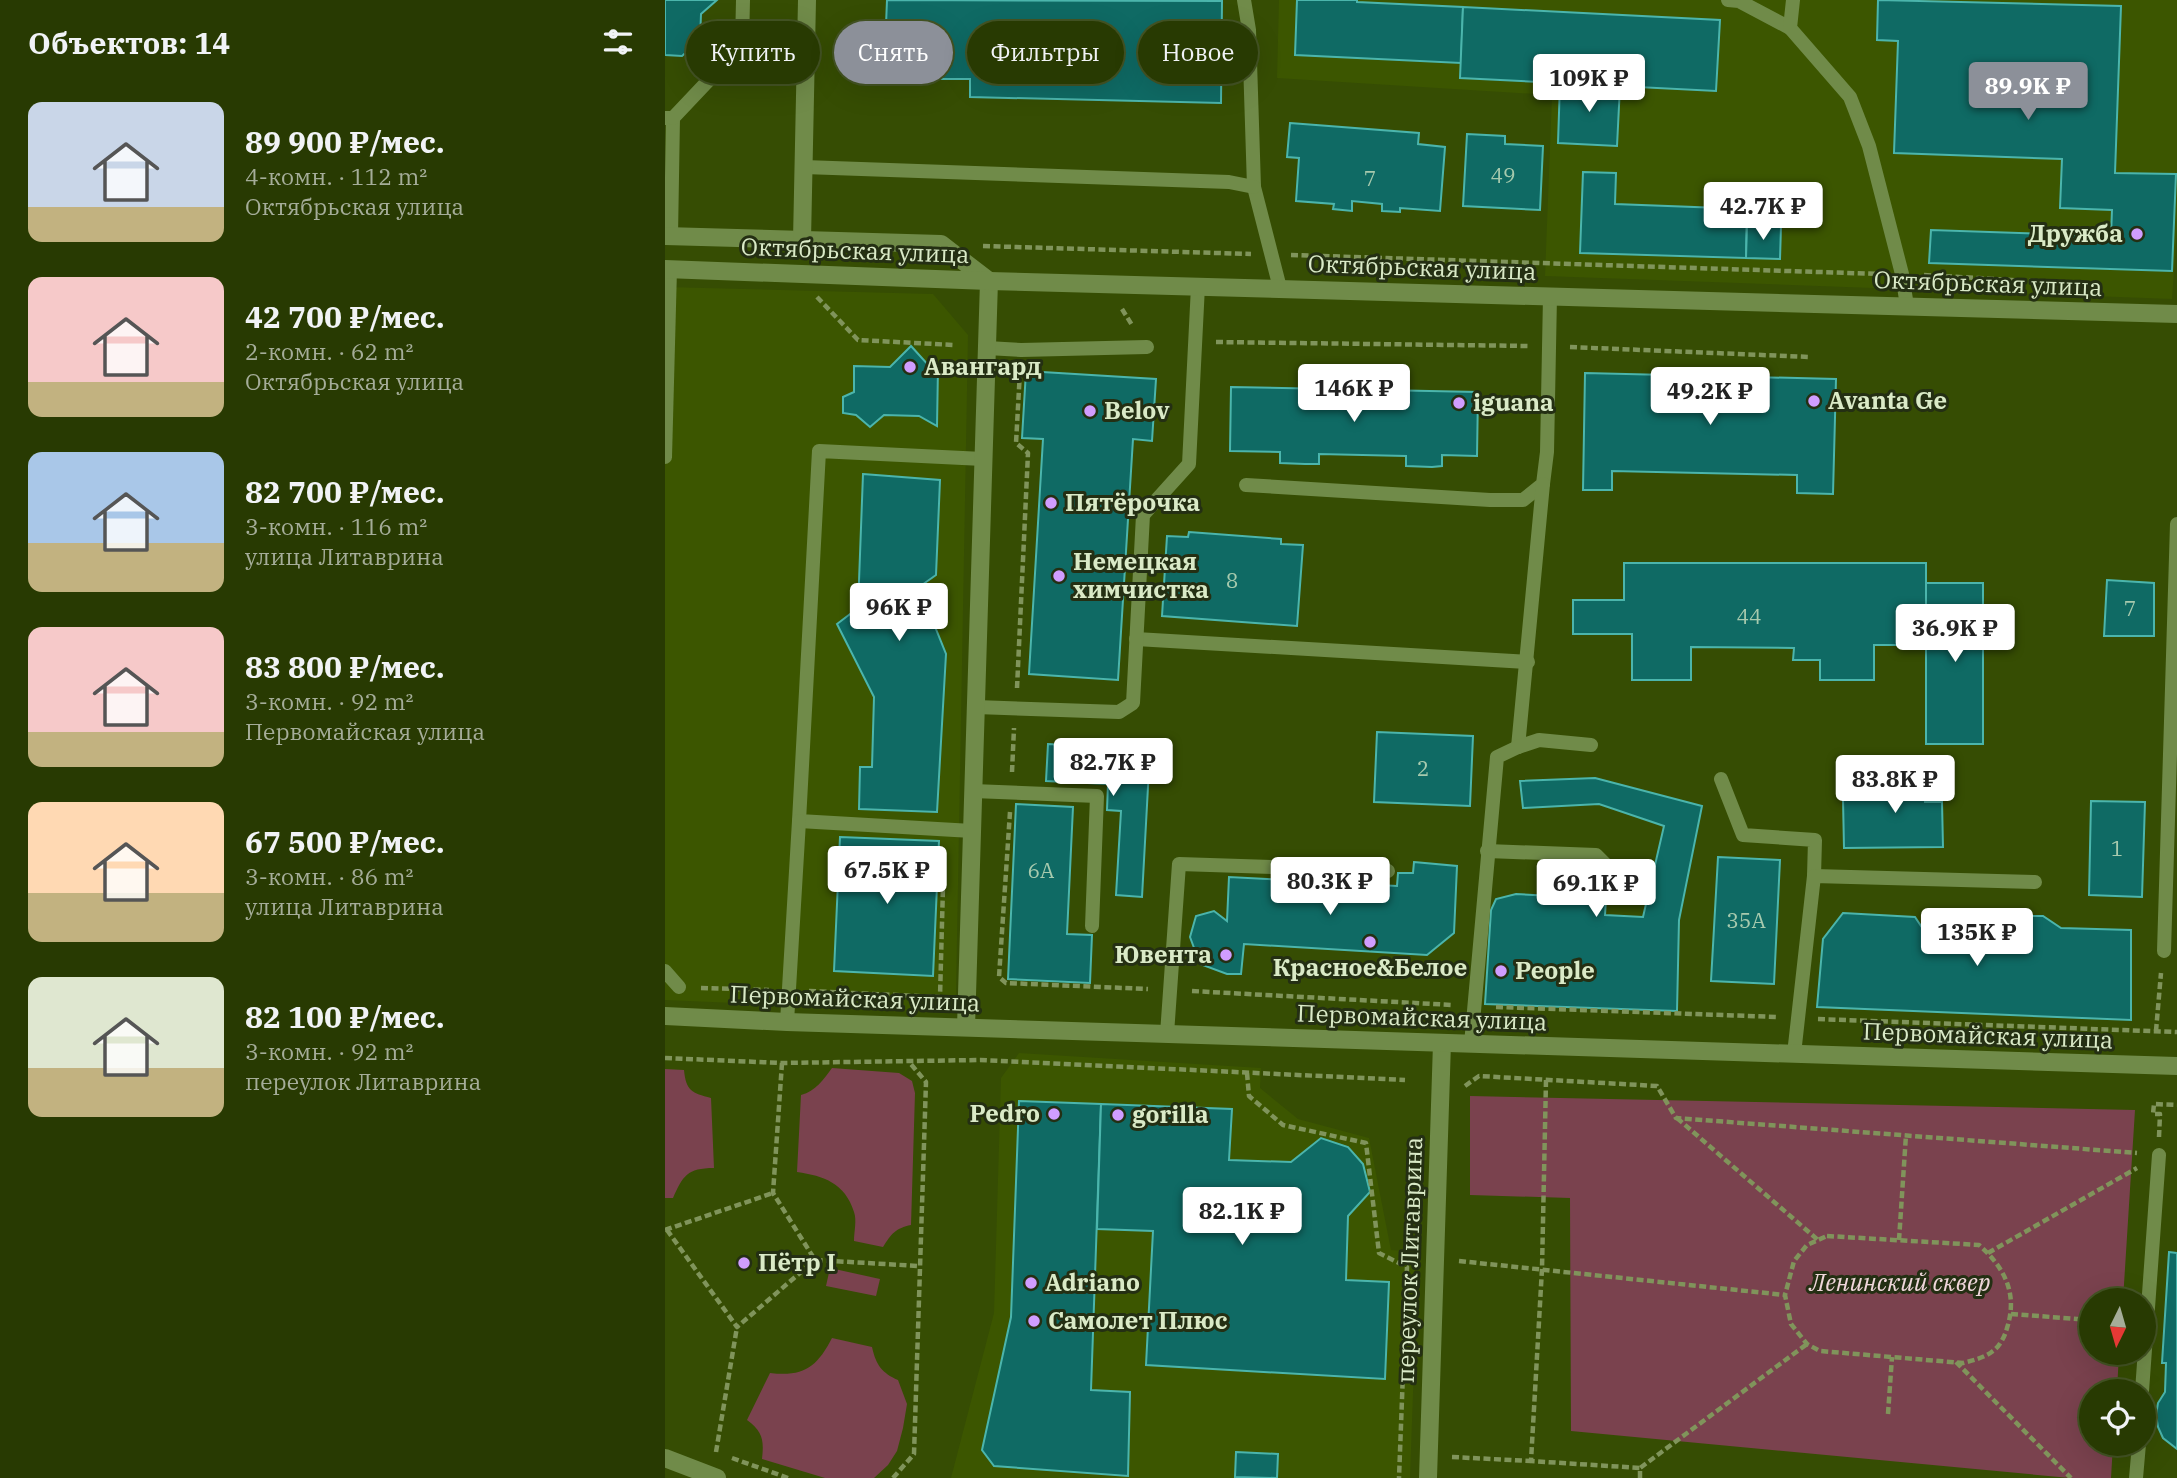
<!DOCTYPE html>
<html lang="ru">
<head>
<meta charset="utf-8">
<style>
  body { margin:0; font-family:"IBM Plex Serif",serif; background:#30410c; color:#f1f3f6; height:100vh; display:flex; flex-direction:column; font-size:26px; white-space:nowrap }
  * { box-sizing:border-box; margin:0 }
  p { font-size:23px; color:#a5ad99 }
  .icon { flex:none; width:38px; height:38px; fill:none; stroke:currentColor; stroke-width:2; stroke-linecap:round; stroke-linejoin:round }
  .map { position:relative; flex:1; overflow:hidden }
  .details { display:flex; flex-direction:column; background:#283a02; width:665px }
  .details>* { flex:none }
  .top-card { position:absolute; left:21px; top:21px; width:665px; height:63px; display:flex; gap:14px }
  .needle { width:46px; rotate:185deg }
  .controls { position:absolute; left:1414px; top:1288px; display:grid; gap:14px }
  .controls a { display:grid; place-items:center; width:77px; height:77px; border-radius:50%; background:#283a02; box-shadow:0 7px 28px #0002,0 0 0 2px #445424; font-size:35px }
  .price { position:absolute; translate:-50% -60px; padding:0 16px; border-radius:7px; background:#fff; color:#222; font-size:23px; line-height:46px; filter:drop-shadow(0 2px 4px #0008) }
  .price::after { content:''; position:absolute; left:50%; top:42px; width:21px; height:16px; margin-left:-10px; background:inherit; clip-path:polygon(0 0,100% 0,50% 100%) }
  .price.active { background:#8c9099; color:#fff }
  ul { padding:0; list-style:none }
  li { display:flex; align-items:center; gap:21px; height:175px; padding:0 28px }
  li span { display:grid; place-items:center; flex:none; width:196px; height:140px; border-radius:14px; color:#555 }
  li>.icon { margin-inline-start:auto }
  span .icon { width:84px; height:84px; fill:#fffc; stroke-width:1 }
  li b { font-size:30px }
  h2 { display:flex; justify-content:space-between; align-items:center; height:84px; padding:0 28px; font-size:30px }
  .pill { padding:0 24px; border-radius:32px; background:#283a02; box-shadow:0 7px 28px #0002,0 0 0 2px #445424; font-size:24px; line-height:63px }
  .pill.active { background:#8c9099; color:#fff }
  main { display:flex; flex:1; min-height:0 }
  .map>svg:first-child { display:block }
  .built { fill:#3c5600 }
  .green { fill:#7a424e }
  .building { fill:#0f6a64; stroke:#4bb5ac; stroke-width:2 }
  .lines { fill:none; stroke-linecap:round; stroke-linejoin:round }
  .path { stroke:#80945b; stroke-width:4.5; stroke-dasharray:7 3.5; stroke-linecap:butt }
  .service { stroke:#708b49; stroke-width:14 }
  .minor { stroke:#708b49; stroke-width:18 }
  .tertiary { stroke:#708b49; stroke-width:18 }
  .secondary { stroke:#708b49; stroke-width:18 }
  .poi-dot { fill:#d09dff; stroke:#242f13; stroke-width:2.5 }
  .labels { text-anchor:middle; stroke-width:6; stroke-linejoin:round; paint-order:stroke }
  .number-label { font-size:21px; fill:#a7caae }
  .poi-label { font-size:24px; font-weight:bold; fill:#daeac7; stroke:#242f13; text-anchor:start }
  .street-label { font-size:24px; fill:#daeac7; stroke:#242f13 }
  .park-label { font-size:24px; font-style:italic; fill:#f0d7db; stroke:#242f13 }
</style>
</head>
<body>
<main>
<section class="details">
<h2>Объектов: 14<svg class="icon" aria-label="filters" viewBox="0 0 24 24"><path d="M4 7h16M4 17h16"/><circle cx="9" cy="7" r="2"/><circle cx="15" cy="17" r="2"/></svg></h2>
<ul>
<li><span style="background:linear-gradient(#c9d6e8 75%,#c2b280 0)"><svg class="icon" aria-label="home" viewBox="0 0 24 24"><path d="M3 11l9-7 9 7M6 9v11h12V9"/></svg></span><div><b>89 900 ₽/мес.</b><p>4-комн. · 112 m²</p><p>Октябрьская улица</p></div></li>
<li><span style="background:linear-gradient(#f6c9c9 75%,#c2b280 0)"><svg class="icon" aria-label="home" viewBox="0 0 24 24"><path d="M3 11l9-7 9 7M6 9v11h12V9"/></svg></span><div><b>42 700 ₽/мес.</b><p>2-комн. · 62 m²</p><p>Октябрьская улица</p></div></li>
<li><span style="background:linear-gradient(#a9c7e8 65%,#c2b280 0)"><svg class="icon" aria-label="home" viewBox="0 0 24 24"><path d="M3 11l9-7 9 7M6 9v11h12V9"/></svg></span><div><b>82 700 ₽/мес.</b><p>3-комн. · 116 m²</p><p>улица Литаврина</p></div></li>
<li><span style="background:linear-gradient(#f6c9c9 75%,#c2b280 0)"><svg class="icon" aria-label="home" viewBox="0 0 24 24"><path d="M3 11l9-7 9 7M6 9v11h12V9"/></svg></span><div><b>83 800 ₽/мес.</b><p>3-комн. · 92 m²</p><p>Первомайская улица</p></div></li>
<li><span style="background:linear-gradient(#ffd9b3 65%,#c2b280 0)"><svg class="icon" aria-label="home" viewBox="0 0 24 24"><path d="M3 11l9-7 9 7M6 9v11h12V9"/></svg></span><div><b>67 500 ₽/мес.</b><p>3-комн. · 86 m²</p><p>улица Литаврина</p></div></li>
<li><span style="background:linear-gradient(#dfe7d0 65%,#c2b280 0)"><svg class="icon" aria-label="home" viewBox="0 0 24 24"><path d="M3 11l9-7 9 7M6 9v11h12V9"/></svg></span><div><b>82 100 ₽/мес.</b><p>3-комн. · 92 m²</p><p>переулок Литаврина</p></div></li>
</ul>
</section>
<div class="map">
<svg width="1512" height="1478" viewBox="0 0 1512 1478">
  <rect width="100%" height="100%" fill="#364d03"/>
  <g class="built">
    <polygon points="614,0 1512,0 1512,230 1507,299 880,276 887,95 612,78"/>
    <polygon points="0,287 268,294 303,335 291,994 276,1012 0,1000"/>
    <polygon points="354,1053 596,1068 595,1088 633,1119 704,1138 726,1250 753,1252 745,1478 286,1478 329,1313 336,1078"/>
  </g>
  <g class="green">
    <path d="M167,1068l67,5 13,8 3,12 -4,132c-15,3 -20,9 -28,22l-29,-6c0,-9 3,-21 0,-29 -9,-29 -30,-36 -57,-40l4,-77c15,-4 22,-15 31,-27z"/>
    <path d="M0,1069l19,1c2,21 8,23 27,28l3,70c-27,0 -31,8 -41,30h-8z"/>
    <polygon points="805,1096 1470,1110 1458,1300 1426,1300 1426,1353 1454,1353 1452,1391 1426,1391 1426,1444 1448,1444 1446,1478 1405,1478 906,1431 905,1198 805,1195"/>
    <polygon points="165,1268 215,1279 211,1296 161,1286"/>
    <path d="M167,1338l40,9c4,18 10,26 26,33l9,24 -4,24 -6,23 -9,14 -14,13h-49l-63,-19c2,-19 1,-27 -15,-39l23,-47c34,4 47,-6 62,-35z"/>
  </g>
  <g class="building">
    <polygon points="0,0 52,0 36,14 35,40 17,56 0,55"/>
    <polygon points="222,0 557,1 556,103 305,97 305,79 275,79 276,66 260,65 236,42 236,25 221,25"/>
    <polygon points="632,0 692,0 692,2 798,7 796,63 630,55"/>
    <polygon points="1213,0 1456,6 1450,173 1511,174 1507,271 1264,263 1266,230 1446,236 1447,210 1395,208 1397,159 1229,153 1233,41 1212,40"/>
    <polygon points="798,7 1055,20 1051,91 795,78"/>
    <polygon points="895,83 955,86 952,146 893,143"/>
    <polygon points="625,123 754,133 753,144 780,147 775,211 735,208 735,212 717,211 717,204 687,201 687,211 668,209 669,204 631,201 634,158 622,157"/>
    <polygon points="802,134 840,136 840,144 878,146 875,210 798,206"/>
    <polygon points="918,172 951,173 950,204 1082,209 1081,258 915,253"/>
    <polygon points="1082,225 1116,226 1115,259 1081,258"/>
    <polygon points="246,346 265,367 273,367 272,426 254,416 219,415 205,427 191,415 178,413 178,397 189,392 189,366 225,367"/>
    <polygon points="361,371 491,379 487,441 468,439 453,680 364,674 378,439 357,438"/>
    <polygon points="920,373 1171,379 1168,494 1132,493 1132,475 947,471 947,490 918,490"/>
    <polygon points="566,387 813,392 812,456 777,455 777,466 767,467 741,466 741,456 654,454 654,464 640,464 615,463 615,452 565,451"/>
    <polygon points="198,474 275,480 271,575 254,587 281,654 272,812 194,809 195,767 207,767 209,697 172,624 193,608"/>
    <polygon points="524,532 616,539 616,544 638,545 632,626 497,616 502,536 523,537"/>
    <polygon points="959,563 1261,563 1261,645 1209,645 1209,680 1155,680 1155,660 1128,660 1129,648 1026,647 1026,680 967,680 967,634 908,634 908,600 959,600"/>
    <polygon points="1442,580 1489,583 1489,636 1439,636"/>
    <rect x="1261" y="583" width="57" height="161"/>
    <polygon points="712,732 808,736 805,806 709,802"/>
    <polygon points="383,744 485,750 477,897 451,895 456,811 442,810 443,784 381,781"/>
    <polygon points="1217,769 1260,769 1260,802 1277,802 1278,847 1179,848 1178,799 1217,799"/>
    <polygon points="930,778 1037,806 1014,920 1012,1011 820,1004 826,910 831,899 851,894 941,899 940,915 978,917 999,826 934,804 858,808 855,781"/>
    <polygon points="1426,801 1480,802 1477,897 1424,895"/>
    <polygon points="351,804 408,807 402,934 427,935 425,983 343,979"/>
    <polygon points="175,837 274,841 268,976 169,971"/>
    <polygon points="1053,857 1115,860 1109,984 1046,981"/>
    <polygon points="749,862 792,866 789,933 762,955 579,944 576,974 562,974 535,964 525,937 531,916 549,911 562,921 564,877 732,886 733,873 748,873"/>
    <polygon points="1178,913 1250,917 1268,944 1287,945 1306,916 1378,916 1396,928 1466,930 1466,1020 1152,1007 1158,939"/>
    <polygon points="354,1101 436,1104 426,1390 465,1392 463,1476 329,1466 317,1450 346,1317"/>
    <polygon points="436,1104 567,1109 564,1160 626,1162 656,1138 683,1147 698,1164 705,1192 683,1216 681,1280 724,1282 720,1379 481,1365 488,1231 432,1229"/>
    <polygon points="1504,1252 1512,1253 1512,1449 1498,1438 1493,1427 1491,1415 1493,1403 1500,1392 1501,1363 1497,1363"/>
    <polygon points="571,1452 613,1454 612,1478 570,1477"/>
  </g>
  <g class="lines">
    <g class="path">
      <polyline points="318,246 586,254"/>
      <polyline points="626,255 1216,274"/>
      <polyline points="1259,275 1436,285"/>
      <polyline points="152,297 193,340 289,345"/>
      <polyline points="457,309 467,325"/>
      <polyline points="551,342 864,346"/>
      <polyline points="905,347 1145,357"/>
      <polyline points="352,688 363,453 351,443 355,371"/>
      <polyline points="347,772 349,728"/>
      <polyline points="345,812 334,977 341,983 483,989"/>
      <polyline points="36,988 104,990"/>
      <polyline points="144,991 275,997 279,850"/>
      <polyline points="527,991 787,1005"/>
      <polyline points="831,1007 1112,1017"/>
      <polyline points="1153,1019 1512,1032"/>
      <polyline points="1491,1031 1496,973"/>
      <polyline points="0,1058 117,1063 315,1060 740,1080"/>
      <polyline points="117,1063 108,1193 150,1260 254,1266"/>
      <polyline points="582,1073 584,1096 618,1125 701,1143 714,1253 742,1267 734,1478"/>
      <polyline points="881,1080 877,1269 866,1461 975,1468"/>
      <polyline points="800,1086 814,1076 992,1086 1011,1118 1472,1153"/>
      <polyline points="1012,1118 1153,1240"/>
      <polyline points="1494,1137 1495,1114 1488,1114 1489,1104 1512,1105"/>
      <polyline points="0,1230 108,1193"/>
      <polyline points="2,1230 72,1327 150,1260"/>
      <path d="M1162,1236l152,9c26,23 39,49 28,83 -2,8 -7,18 -14,23 -9,7 -19,9 -30,12l-143,-12 -13,-7 -16,-20 -6,-29 9,-34 13,-16z"/>
      <polyline points="1234,1240 1241,1135"/>
      <polyline points="1323,1253 1472,1168"/>
      <polyline points="794,1261 1120,1295"/>
      <polyline points="1346,1314 1426,1320"/>
      <polyline points="1291,1362 1406,1478"/>
      <polyline points="1223,1414 1227,1357"/>
      <polyline points="51,1452 72,1327"/>
      <polyline points="787,1457 866,1461"/>
      <polyline points="67,1458 123,1478"/>
      <polyline points="228,1478 249,1454 261,1082 245,1063"/>
      <polyline points="975,1478 975,1468 1142,1344"/>
    </g>
    <g class="service">
      <polyline points="579,0 584,30 589,187 615,288"/>
      <polyline points="1063,0 1074,1 1125,28"/>
      <polyline points="1128,0 1125,28 1185,97 1204,146 1237,274 1242,306"/>
      <polyline points="1,118 8,118 6,236"/>
      <polyline points="8,118 77,45 78,0"/>
      <polyline points="139,167 564,182 589,187"/>
      <polyline points="322,348 356,350 482,347"/>
      <polyline points="0,457 5,269"/>
      <polyline points="581,485 825,500 858,500 878,484 882,452 885,296"/>
      <polyline points="471,639 863,662"/>
      <polyline points="311,707 454,712 468,703 478,515 524,464 533,286"/>
      <polyline points="853,747 878,484"/>
      <polyline points="1056,779 1078,835 1150,840 1149,876"/>
      <polyline points="308,791 432,796 427,926"/>
      <polyline points="307,831 134,821 154,451 318,459"/>
      <polyline points="822,851 931,855 960,884"/>
      <polyline points="1499,951 1512,524"/>
      <polyline points="0,971 14,987"/>
      <polyline points="122,1022 134,821"/>
      <polyline points="502,1034 514,864 723,871"/>
      <polyline points="806,1044 832,757 853,747 874,740 926,745"/>
      <polyline points="1129,1054 1149,876 1370,882"/>
      <polyline points="1477,1391 1494,1155"/>
      <polyline points="1471,1478 1474,1444"/>
    </g>
    <g class="minor">
      <polyline points="0,236 276,244 324,281 301,1027"/>
      <polyline points="137,240 142,0"/>
      <polyline points="763,1478 777,1043"/>
    </g>
    <polyline class="tertiary" points="0,269 324,281 1512,314"/>
    <g class="secondary">
      <polyline points="0,1016 122,1022 1512,1066"/>
      <polyline points="0,1458 52,1478"/>
    </g>
  </g>
  <g class="poi-dot">
    <circle cx="1472" cy="234" r="7"/>
    <circle cx="245" cy="367" r="7"/>
    <circle cx="1149" cy="401" r="7"/>
    <circle cx="794" cy="403" r="7"/>
    <circle cx="425" cy="411" r="7"/>
    <circle cx="386" cy="503" r="7"/>
    <circle cx="394" cy="576" r="7"/>
    <circle cx="705" cy="942" r="7"/>
    <circle cx="561" cy="955" r="7"/>
    <circle cx="836" cy="971" r="7"/>
    <circle cx="389" cy="1114" r="7"/>
    <circle cx="453" cy="1115" r="7"/>
    <circle cx="79" cy="1263" r="7"/>
    <circle cx="366" cy="1283" r="7"/>
    <circle cx="369" cy="1321" r="7"/>
  </g>
  <g class="labels">
    <g class="number-label">
      <text x="838" y="183">49</text>
      <text x="705" y="186">7</text>
      <text x="567" y="588">8</text>
      <text x="1465" y="616">7</text>
      <text x="1084" y="624">44</text>
      <text x="758" y="776">2</text>
      <text x="1452" y="856">1</text>
      <text x="376" y="878">6А</text>
      <text x="1081" y="928">35А</text>
    </g>
    <g class="poi-label">
      <text x="1458" y="242" text-anchor="end">Дружба</text>
      <text x="259" y="375">Авангард</text>
      <text x="1163" y="409">Avanta Ge</text>
      <text x="808" y="411">iguana</text>
      <text x="439" y="419">Belov</text>
      <text x="400" y="511">Пятёрочка</text>
      <text x="408" y="570">Немецкая<tspan x="408" dy="28">химчистка</tspan></text>
      <text x="547" y="963" text-anchor="end">Ювента</text>
      <text x="705" y="976" text-anchor="middle">Красное&amp;Белое</text>
      <text x="850" y="979">People</text>
      <text x="375" y="1122" text-anchor="end">Pedro</text>
      <text x="467" y="1123">gorilla</text>
      <text x="93" y="1271">Пётр I</text>
      <text x="380" y="1291">Adriano</text>
      <text x="383" y="1329">Самолет Плюс</text>
    </g>
    <g class="street-label">
      <text transform="translate(190 251) rotate(2)" y="8">Октябрьская улица</text>
      <text transform="translate(757 268) rotate(2)" y="8">Октябрьская улица</text>
      <text transform="translate(1323 284) rotate(2)" y="8">Октябрьская улица</text>
      <text transform="translate(190 999) rotate(2)" y="8">Первомайская улица</text>
      <text transform="translate(757 1018) rotate(2)" y="8">Первомайская улица</text>
      <text transform="translate(1323 1036) rotate(2)" y="8">Первомайская улица</text>
      <text transform="translate(745 1260) rotate(-88)" y="8">переулок Литаврина</text>
    </g>
    <g class="park-label">
      <text x="1235" y="1291">Ленинский сквер</text>
    </g>
  </g>
</svg>
<div class="controls">
<a><svg class="needle" viewBox="-14 -14 28 28"><path d="M0-13l5 13h-10z" fill="#e53935"/><path d="M0 13l5-13h-10z" fill="#a5ad99"/></svg></a>
<a><svg class="icon" aria-label="locate" viewBox="0 0 24 24"><circle cx="12" cy="12" r="6"/><path d="M12 2v4M12 18v4M2 12h4M18 12h4"/></svg></a>
</div>
<b class="price" style="left:924px;top:114px">109K ₽</b>
<b class="price active" style="left:1363px;top:122px">89.9K ₽</b>
<b class="price" style="left:1098px;top:242px">42.7K ₽</b>
<b class="price" style="left:689px;top:424px">146K ₽</b>
<b class="price" style="left:1045px;top:427px">49.2K ₽</b>
<b class="price" style="left:234px;top:643px">96K ₽</b>
<b class="price" style="left:1290px;top:664px">36.9K ₽</b>
<b class="price" style="left:448px;top:798px">82.7K ₽</b>
<b class="price" style="left:1230px;top:815px">83.8K ₽</b>
<b class="price" style="left:222px;top:906px">67.5K ₽</b>
<b class="price" style="left:665px;top:917px">80.3K ₽</b>
<b class="price" style="left:931px;top:919px">69.1K ₽</b>
<b class="price" style="left:1312px;top:968px">135K ₽</b>
<b class="price" style="left:577px;top:1247px">82.1K ₽</b>
<div class="top-card">
<a class="pill">Купить</a>
<a class="pill active">Снять</a>
<a class="pill">Фильтры</a>
<a class="pill">Новое</a>
</div>
</div>
</main>
</body>
</html>
